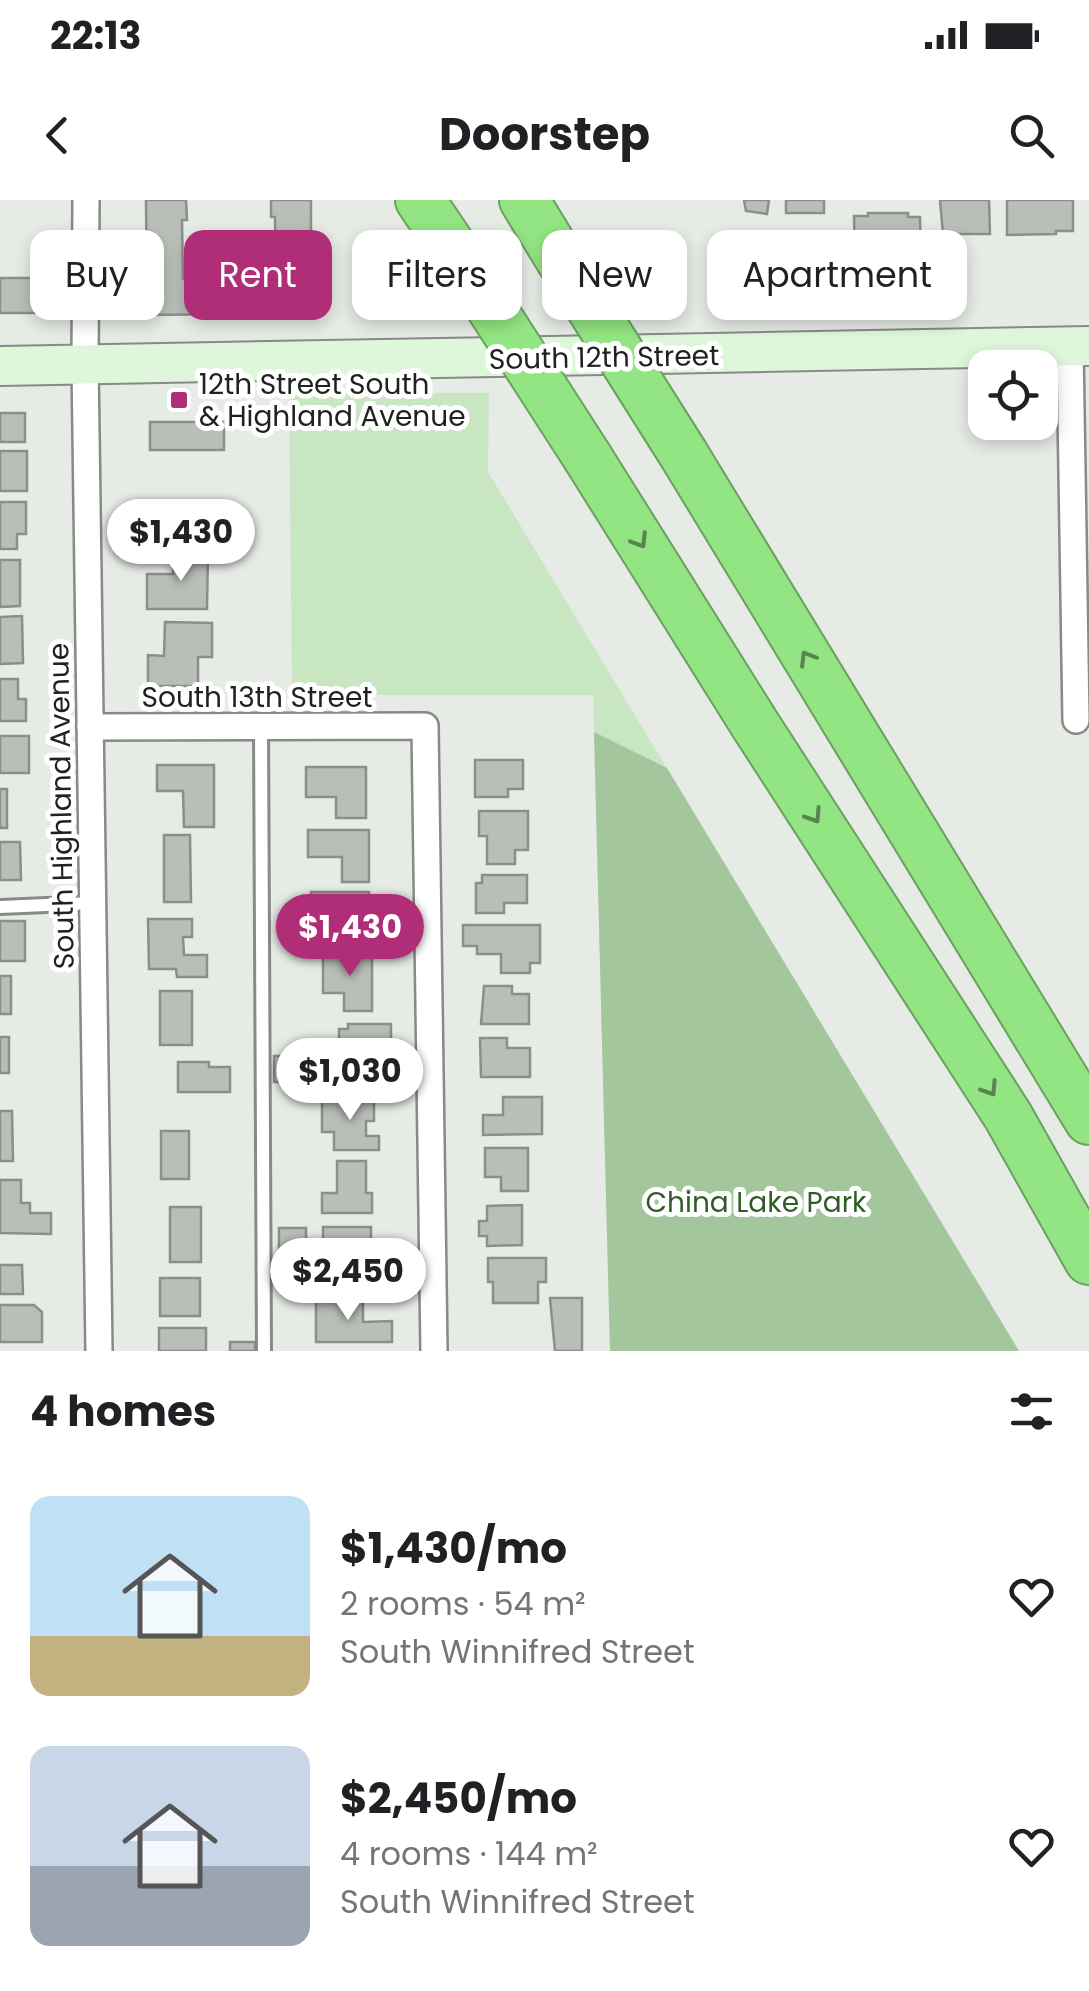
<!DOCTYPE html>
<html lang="en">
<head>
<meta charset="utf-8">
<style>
  body { margin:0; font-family:Poppins,sans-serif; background:#f6f6f6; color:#202124; height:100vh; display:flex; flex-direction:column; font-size:38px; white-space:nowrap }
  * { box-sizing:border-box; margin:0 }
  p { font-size:32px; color:#757577 }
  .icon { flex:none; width:55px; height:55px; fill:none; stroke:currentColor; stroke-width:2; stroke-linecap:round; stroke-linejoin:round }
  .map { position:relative; height:1151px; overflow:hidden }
  .sheet { display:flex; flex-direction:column; background:#fff; flex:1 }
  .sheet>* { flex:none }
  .top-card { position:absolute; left:30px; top:30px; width:1030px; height:90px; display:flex; gap:20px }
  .controls { position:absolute; left:968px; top:150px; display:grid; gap:20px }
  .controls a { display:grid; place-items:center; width:90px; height:90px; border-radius:20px; background:#fff; box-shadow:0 5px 15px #0003; font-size:50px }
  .price { position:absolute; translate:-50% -85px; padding:0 22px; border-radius:35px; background:#fff; color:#222; font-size:32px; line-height:65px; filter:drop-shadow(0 2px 5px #0008) }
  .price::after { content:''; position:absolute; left:50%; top:60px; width:30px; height:22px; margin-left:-15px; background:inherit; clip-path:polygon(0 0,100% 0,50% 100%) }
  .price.on { background:#b02e78; color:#fff }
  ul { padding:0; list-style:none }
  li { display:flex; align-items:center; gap:30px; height:250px; padding:0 30px }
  li span { display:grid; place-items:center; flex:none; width:280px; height:200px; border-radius:20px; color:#555 }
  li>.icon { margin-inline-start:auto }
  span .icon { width:120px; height:120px; fill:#fffc; stroke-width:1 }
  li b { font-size:42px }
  h2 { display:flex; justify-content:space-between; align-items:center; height:120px; padding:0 30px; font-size:42px }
  .pill { padding:0 35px; border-radius:20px; background:#fff; box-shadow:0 5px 15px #0003; font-size:35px; line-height:90px }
  .pill.on { background:#b02e78; color:#fff }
  .status { display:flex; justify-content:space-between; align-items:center; height:70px; padding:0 50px; background:#fff; direction:ltr }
  .status svg { height:28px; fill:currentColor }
  header { display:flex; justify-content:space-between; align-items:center; height:130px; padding:0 30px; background:#fff; font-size:45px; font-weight:700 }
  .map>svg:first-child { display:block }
  .green { fill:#c9e6c3 }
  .forest { fill:#a4c69d }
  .building { fill:#babeb9; stroke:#8b8e8a; stroke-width:2.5 }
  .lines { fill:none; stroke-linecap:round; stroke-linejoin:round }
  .service-casing { stroke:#878a86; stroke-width:18 }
  .minor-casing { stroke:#878a86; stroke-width:30 }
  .secondary-casing { stroke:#878a86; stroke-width:42 }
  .motorway-casing { stroke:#6aa160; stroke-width:52 }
  .service { stroke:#fff; stroke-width:12 }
  .minor { stroke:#fff; stroke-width:25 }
  .secondary { stroke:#def7da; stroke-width:38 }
  .motorway { stroke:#92e582; stroke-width:48 }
  .motorway-bridge-casing { stroke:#6aa160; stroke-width:52; stroke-linecap:butt }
  .motorway-bridge { stroke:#92e582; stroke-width:48 }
  .oneway { stroke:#598451 }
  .poi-dot { fill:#b02e78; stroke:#fff; stroke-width:4 }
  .labels { text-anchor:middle; stroke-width:10; stroke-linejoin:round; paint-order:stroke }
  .street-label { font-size:28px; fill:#202220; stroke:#fff }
  .poi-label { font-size:28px; fill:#202220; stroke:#fff; text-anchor:start }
  .park-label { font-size:28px; fill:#305d27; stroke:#fff }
</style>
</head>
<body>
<div class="status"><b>22:13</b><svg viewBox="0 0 49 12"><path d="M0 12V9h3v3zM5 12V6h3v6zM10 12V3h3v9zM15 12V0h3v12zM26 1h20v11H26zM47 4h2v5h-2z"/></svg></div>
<header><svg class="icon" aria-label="back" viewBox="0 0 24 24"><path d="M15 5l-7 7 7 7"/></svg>Doorstep<svg class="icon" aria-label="search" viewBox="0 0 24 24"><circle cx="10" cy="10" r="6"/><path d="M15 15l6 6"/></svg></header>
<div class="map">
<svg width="1089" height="1151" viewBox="0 0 1089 1151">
  <rect width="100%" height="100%" fill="#e7ebe6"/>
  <polygon class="green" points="289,192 489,193 488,272 1019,1151 610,1151 593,495 292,495"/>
  <polygon class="forest" points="594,532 667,568 1019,1151 610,1151"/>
  <g class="building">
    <polygon points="146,0 186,0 187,20 182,20 183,79 213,79 213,67 230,67 231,78 313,77 313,113 147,115"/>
    <polygon points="271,0 311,0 311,65 276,65 275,17 271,17"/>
    <polygon points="744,0 769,0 767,14 746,11"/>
    <rect x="786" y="0" width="38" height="13"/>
    <polygon points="940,0 989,0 990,34 943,34"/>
    <polygon points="1007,0 1073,0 1073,31 1056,31 1056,34 1007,35"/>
    <polygon points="868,13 908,13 908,17 920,17 921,63 910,63 910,66 868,67 868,63 855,63 854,16 868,16"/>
    <rect x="0" y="78" width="42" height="35"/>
    <rect x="0" y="213" width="25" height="29"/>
    <rect x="150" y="222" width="74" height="28"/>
    <rect x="0" y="251" width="27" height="40"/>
    <polygon points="0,302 26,302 26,334 17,334 17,349 0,349"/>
    <rect x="151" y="305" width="75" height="29"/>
    <polygon points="173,352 208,352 207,409 147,409 147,374 173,374"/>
    <polygon points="0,360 20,360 20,406 0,407"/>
    <polygon points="22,416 23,463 0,464 0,417"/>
    <polygon points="165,422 212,423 212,457 198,457 198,486 148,486 148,455 164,456"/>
    <polygon points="0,479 18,479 18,499 26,499 26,521 0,521"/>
    <rect x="0" y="536" width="29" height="37"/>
    <polygon points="475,560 523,560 523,589 508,589 508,597 475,597"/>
    <polygon points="157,565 214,565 214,627 184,627 183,591 157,591"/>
    <polygon points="306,567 366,567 366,618 336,618 336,597 306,597"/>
    <rect x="0" y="589" width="7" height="39"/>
    <polygon points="479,611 528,611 528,650 515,650 515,664 487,664 487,636 479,636"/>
    <polygon points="308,630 369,630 369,682 342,682 342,657 308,657"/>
    <polygon points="164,635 190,635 191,702 164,702"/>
    <polygon points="0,642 20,642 21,680 0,680"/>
    <polygon points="482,675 527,675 527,703 504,703 504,713 476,713 476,683 482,683"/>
    <polygon points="311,692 369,692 369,736 342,736 342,720 311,720"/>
    <polygon points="148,719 192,719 192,737 183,737 184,755 207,755 207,777 177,777 176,769 149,769"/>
    <rect x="0" y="721" width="25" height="40"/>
    <polygon points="463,725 540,725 540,763 530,763 530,773 501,773 501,754 477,754 477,746 463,746"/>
    <polygon points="323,754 372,754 372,811 344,811 344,793 323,793"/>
    <rect x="0" y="776" width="11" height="38"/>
    <polygon points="484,786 512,786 512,794 529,794 529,824 481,824"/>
    <rect x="160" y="791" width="32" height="54"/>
    <polygon points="348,824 391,824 391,843 374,843 374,882 302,882 302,855 339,855 339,829 348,829"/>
    <rect x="0" y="837" width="9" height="36"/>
    <polygon points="480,838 507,838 507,848 530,848 530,877 481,877"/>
    <rect x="274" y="856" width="24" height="26"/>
    <polygon points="178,862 209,862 209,867 230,867 230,892 178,892"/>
    <polygon points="503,897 542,897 542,934 483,935 483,915 503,915"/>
    <polygon points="322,898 374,898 374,921 366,921 366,936 379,936 379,950 334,950 334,932 322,932"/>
    <polygon points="0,911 12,911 13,961 0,961"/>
    <rect x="161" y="931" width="28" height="48"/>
    <polygon points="485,948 528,948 528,991 501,991 501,977 485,977"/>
    <polygon points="337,961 366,961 366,993 372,993 372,1013 322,1013 322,993 337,993"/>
    <polygon points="0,980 21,980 21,1003 30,1003 30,1013 51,1013 51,1034 0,1033"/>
    <polygon points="522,1005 522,1045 487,1046 487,1036 479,1036 479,1021 487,1021 487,1006"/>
    <rect x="170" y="1007" width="31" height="55"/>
    <polygon points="323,1027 371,1027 371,1082 346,1082 347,1056 323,1056"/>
    <rect x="279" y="1028" width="27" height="28"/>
    <polygon points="488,1058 546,1058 546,1082 538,1082 538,1103 493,1103 493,1082 488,1082"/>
    <polygon points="0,1065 22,1065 23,1094 0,1094"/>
    <rect x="160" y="1078" width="40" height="38"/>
    <polygon points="316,1098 363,1098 363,1122 392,1121 392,1142 316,1142"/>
    <polygon points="550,1098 582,1098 582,1151 555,1151"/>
    <polygon points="0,1105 34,1105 42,1112 42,1142 0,1142"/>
    <rect x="159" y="1128" width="47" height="23"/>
    <rect x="230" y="1142" width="25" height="9"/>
  </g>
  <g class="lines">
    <defs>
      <g id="service">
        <polyline points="50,79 85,78"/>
        <polyline points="85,100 126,98"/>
        <polyline points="261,528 264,1151"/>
        <polyline points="0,707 93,703"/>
      </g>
      <g id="minor">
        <polyline points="86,0 85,163 99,1151"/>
        <polyline points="1070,147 1076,520"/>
        <polyline points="90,527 425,526 434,1151"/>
      </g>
      <polyline id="secondary" points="0,166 1089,146"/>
      <g id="motorway">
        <polyline points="420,0 454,50"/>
        <polyline points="524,0 559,57"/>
        <polyline points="684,255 1089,920"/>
        <polyline points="588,258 754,523 1008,916 1089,1060"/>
      </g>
    </defs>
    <use href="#service" class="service-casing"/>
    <use href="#minor" class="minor-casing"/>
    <use href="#secondary" class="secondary-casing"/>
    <use href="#motorway" class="motorway-casing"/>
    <use href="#service" class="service"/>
    <use href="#minor" class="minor"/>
    <use href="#secondary" class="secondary"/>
    <use href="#motorway" class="motorway"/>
    <defs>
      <g id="motorway-bridge">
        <polyline points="454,50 588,258"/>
        <polyline points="559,57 684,255"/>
      </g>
    </defs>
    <use href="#motorway-bridge" class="motorway-bridge-casing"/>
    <use href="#motorway-bridge" class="motorway-bridge"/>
  </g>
  <defs><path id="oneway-chevron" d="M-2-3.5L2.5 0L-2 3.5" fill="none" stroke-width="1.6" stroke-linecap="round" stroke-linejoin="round" transform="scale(2.5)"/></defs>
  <g class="oneway">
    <use href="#oneway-chevron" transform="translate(640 341) rotate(58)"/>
    <use href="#oneway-chevron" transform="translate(807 458) rotate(-121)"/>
    <use href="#oneway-chevron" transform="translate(814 616) rotate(57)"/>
    <use href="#oneway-chevron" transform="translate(990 889) rotate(57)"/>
  </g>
  <rect class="poi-dot" x="169" y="190" width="20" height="20" rx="5"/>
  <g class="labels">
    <g class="street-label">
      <text transform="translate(604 157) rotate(-1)" y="10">South 12th Street</text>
      <text x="257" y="507">South 13th Street</text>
      <text transform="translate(61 606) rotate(-91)" y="10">South Highland Avenue</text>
    </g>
    <g class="poi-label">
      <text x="199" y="194">12th Street South<tspan x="199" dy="32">&amp; Highland Avenue</tspan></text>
    </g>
    <g class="park-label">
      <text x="756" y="1012">China Lake Park</text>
    </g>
  </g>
</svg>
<div class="controls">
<a><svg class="icon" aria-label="locate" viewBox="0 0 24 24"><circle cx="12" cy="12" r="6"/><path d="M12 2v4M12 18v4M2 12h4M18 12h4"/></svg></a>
</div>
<b class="price" style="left:181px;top:384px">$1,430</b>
<b class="price on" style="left:350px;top:779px">$1,430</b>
<b class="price" style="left:350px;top:923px">$1,030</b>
<b class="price" style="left:348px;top:1123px">$2,450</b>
<div class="top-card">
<a class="pill">Buy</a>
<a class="pill on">Rent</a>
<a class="pill">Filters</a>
<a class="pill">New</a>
<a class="pill">Apartment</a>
</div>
</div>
<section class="sheet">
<h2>4 homes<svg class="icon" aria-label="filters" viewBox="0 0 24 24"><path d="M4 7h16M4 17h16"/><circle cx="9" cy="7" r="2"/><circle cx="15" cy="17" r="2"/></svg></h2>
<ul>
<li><span style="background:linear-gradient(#bfe0f5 70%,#c2b280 0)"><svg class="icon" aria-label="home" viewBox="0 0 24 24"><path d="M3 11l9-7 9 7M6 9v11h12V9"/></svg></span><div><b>$1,430/mo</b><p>2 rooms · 54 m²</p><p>South Winnifred Street</p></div><svg class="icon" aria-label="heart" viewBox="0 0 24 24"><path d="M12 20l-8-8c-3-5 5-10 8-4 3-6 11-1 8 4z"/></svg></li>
<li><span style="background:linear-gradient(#c9d6e8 60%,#9aa5b1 0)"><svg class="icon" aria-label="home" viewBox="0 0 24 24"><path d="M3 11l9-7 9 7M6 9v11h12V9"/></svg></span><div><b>$2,450/mo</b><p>4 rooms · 144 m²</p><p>South Winnifred Street</p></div><svg class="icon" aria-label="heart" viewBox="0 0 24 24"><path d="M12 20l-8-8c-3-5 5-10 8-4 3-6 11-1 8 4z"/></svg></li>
</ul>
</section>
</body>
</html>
